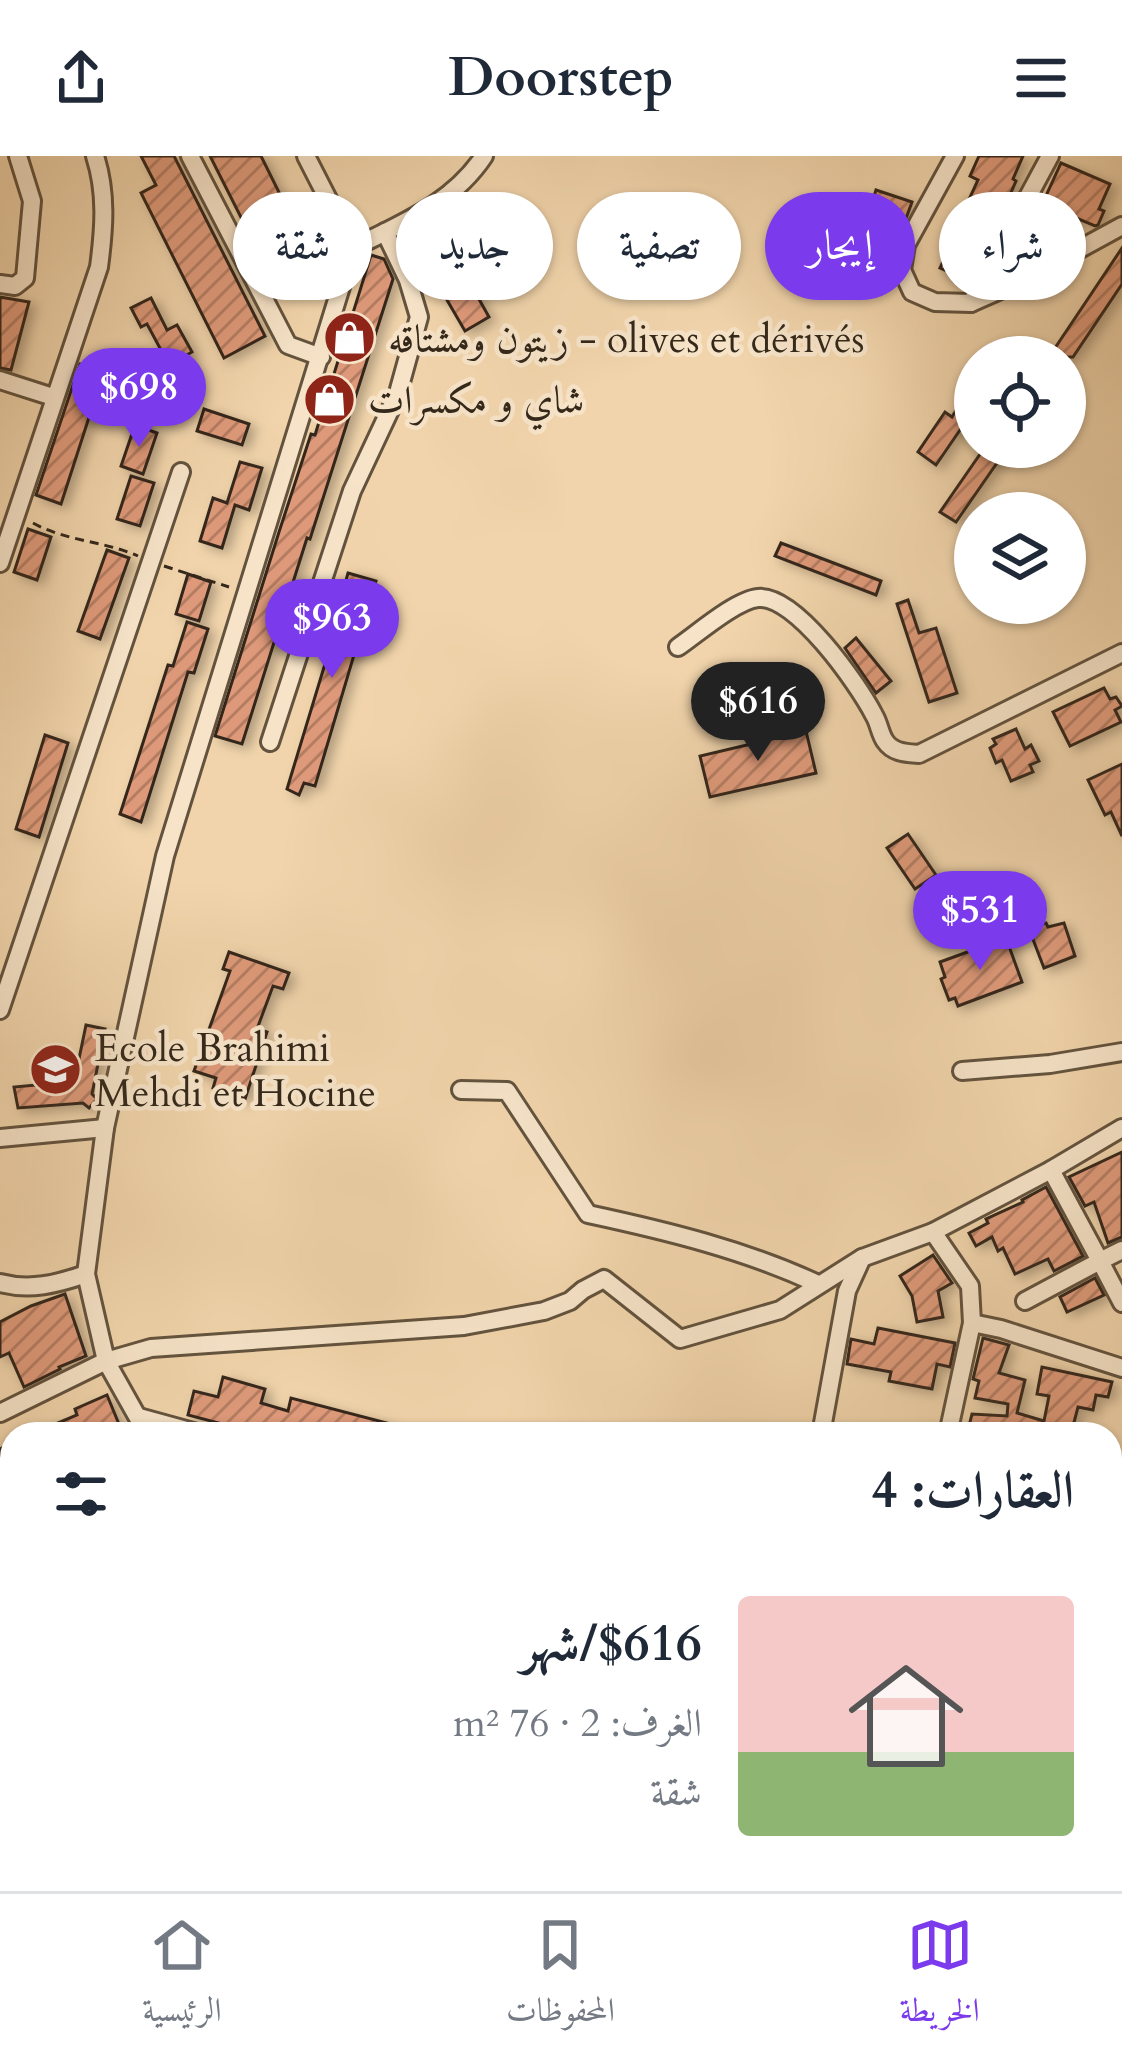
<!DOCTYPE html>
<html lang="ar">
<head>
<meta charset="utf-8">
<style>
  body { margin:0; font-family:Cardo,Amiri,serif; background:#f2f2f3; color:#1f2937; direction:rtl; height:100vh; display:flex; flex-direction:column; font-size:45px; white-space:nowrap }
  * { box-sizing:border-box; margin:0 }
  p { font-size:39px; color:#747a83 }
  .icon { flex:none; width:66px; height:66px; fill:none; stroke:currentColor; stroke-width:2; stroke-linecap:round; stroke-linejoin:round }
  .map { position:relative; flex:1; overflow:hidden; direction:ltr }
  .details { position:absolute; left:0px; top:1266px; width:1122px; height:471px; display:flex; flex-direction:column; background:#fff; border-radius:36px 36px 0 0; box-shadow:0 3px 9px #0004; direction:rtl }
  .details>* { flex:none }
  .top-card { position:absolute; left:36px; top:36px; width:1050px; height:108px; direction:rtl; display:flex; gap:24px }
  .tools { position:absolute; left:954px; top:180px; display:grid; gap:24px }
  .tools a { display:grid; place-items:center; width:132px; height:132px; border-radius:50%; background:#fff; box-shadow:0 3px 9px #0004; font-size:60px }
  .price { position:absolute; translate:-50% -102px; padding:0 27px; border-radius:42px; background:#7c3aed; color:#fff; font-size:39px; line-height:78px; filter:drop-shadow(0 3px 6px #0008) }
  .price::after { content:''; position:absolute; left:50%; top:72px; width:36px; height:27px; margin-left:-18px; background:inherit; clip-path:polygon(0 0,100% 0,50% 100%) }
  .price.current { background:#222; color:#fff }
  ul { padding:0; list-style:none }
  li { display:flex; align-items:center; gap:36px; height:300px; padding:0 48px }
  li+li { border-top:3px solid #e0e1e3 }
  li span { display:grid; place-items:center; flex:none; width:336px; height:240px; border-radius:12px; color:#555 }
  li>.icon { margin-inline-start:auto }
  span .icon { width:144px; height:144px; fill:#fffc; stroke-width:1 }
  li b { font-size:51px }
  h2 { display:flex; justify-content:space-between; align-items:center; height:144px; padding:0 48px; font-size:51px }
  .chip { padding:0 42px; border-radius:54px; background:#fff; box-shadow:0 3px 9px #0004; font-size:42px; line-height:108px }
  .chip.current { background:#7c3aed; color:#fff }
  header { display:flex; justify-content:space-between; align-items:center; height:156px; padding:0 48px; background:#fff; font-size:54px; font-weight:700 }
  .tabs { display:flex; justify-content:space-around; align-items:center; height:168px; border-top:3px solid #e0e1e3; background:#fff; font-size:33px; color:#747a83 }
  .tabs a { display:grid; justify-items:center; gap:6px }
  .tabs .current { color:#7c3aed }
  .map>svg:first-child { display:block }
  .building { fill:url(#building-hatch); stroke:#34281a; stroke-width:3; filter:url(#shadow) }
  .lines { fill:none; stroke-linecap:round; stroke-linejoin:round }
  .minor-casing { stroke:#63533e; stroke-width:22 }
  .path { stroke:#34281a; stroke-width:3; stroke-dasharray:9 6; stroke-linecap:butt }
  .minor { stroke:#f6e3c8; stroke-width:16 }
  .labels { text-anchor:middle; stroke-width:9; stroke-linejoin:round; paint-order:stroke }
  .poi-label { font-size:39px; fill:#34281a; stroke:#f6e3c8; text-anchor:start }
</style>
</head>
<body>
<header><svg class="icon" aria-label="menu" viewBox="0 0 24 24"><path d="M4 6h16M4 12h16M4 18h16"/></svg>Doorstep<svg class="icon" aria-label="share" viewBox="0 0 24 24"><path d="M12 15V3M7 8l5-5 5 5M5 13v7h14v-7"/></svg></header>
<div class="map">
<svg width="1122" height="1735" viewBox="0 0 1122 1735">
  <defs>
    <pattern id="building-hatch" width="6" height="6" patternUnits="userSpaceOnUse" patternTransform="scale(3)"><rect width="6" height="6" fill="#dd9979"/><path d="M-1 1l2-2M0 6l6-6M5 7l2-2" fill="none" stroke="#b47d62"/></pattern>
    <filter id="shadow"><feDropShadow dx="6" dy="4" stdDeviation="6" flood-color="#0004"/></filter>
  </defs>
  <rect width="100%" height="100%" fill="#f1d4ab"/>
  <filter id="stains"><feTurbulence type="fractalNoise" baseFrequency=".00167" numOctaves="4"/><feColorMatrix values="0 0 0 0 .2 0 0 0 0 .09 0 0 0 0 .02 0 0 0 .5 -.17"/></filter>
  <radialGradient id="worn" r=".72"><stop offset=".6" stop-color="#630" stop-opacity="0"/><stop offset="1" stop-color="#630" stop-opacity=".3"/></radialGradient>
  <g class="building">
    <polygon points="141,0 174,0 265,180 224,202 141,37 156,29"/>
    <polygon points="210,0 261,0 316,111 301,120 281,83 258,95"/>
    <polygon points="979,0 1023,0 1013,23 1016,25 997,68 966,50 978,24 970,20"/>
    <polygon points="1061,7 1110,28 1099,53 1104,55 1098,69 1095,70 1067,58 1065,63 1040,53"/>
    <polygon points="876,34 912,46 905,65 870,53"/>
    <polygon points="968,64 995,73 982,101 978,99 967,124 940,112 952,86 958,88"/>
    <polygon points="445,88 457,109 466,104 473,116 466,120 489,161 465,175 422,101"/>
    <polygon points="1122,92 1122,128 1073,201 1049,201"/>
    <polygon points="371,99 384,103 393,123 310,383 307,382 242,588 215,580 279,376 311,278 315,279"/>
    <polygon points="0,141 29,146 11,214 0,212"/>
    <polygon points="151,142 167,174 177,169 192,196 169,209 147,168 141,171 131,152"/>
    <polygon points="80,208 104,215 61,348 36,339"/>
    <polygon points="975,223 975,252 936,309 918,296 945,256 952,261"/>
    <polygon points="204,253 249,268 242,289 197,275"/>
    <polygon points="135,269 157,277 143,318 121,310"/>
    <polygon points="985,291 1008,291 956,366 940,356"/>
    <polygon points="240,306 262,312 249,354 235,349 222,392 200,385 213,342 227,347"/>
    <polygon points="131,320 154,327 140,370 117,363"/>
    <polygon points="28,373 51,381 37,424 14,416"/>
    <polygon points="781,387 881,425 876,439 775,400"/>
    <polygon points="107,394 129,402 100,483 78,475"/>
    <polygon points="348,417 376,425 315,630 304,627 299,639 287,633 335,475 332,474"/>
    <polygon points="188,418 211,426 199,465 176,458"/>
    <polygon points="908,444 919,477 936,472 957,537 929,546 897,448"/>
    <polygon points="187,466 208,473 194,517 188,516 141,666 120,658 168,509 173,510"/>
    <polygon points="856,482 891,525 876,537 845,492"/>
    <polygon points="1104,532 1110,543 1116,541 1122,550 1115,554 1121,566 1070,590 1053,556"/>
    <polygon points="1016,573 1025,593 1031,589 1039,605 1030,609 1033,616 1011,625 1002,604 996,607 990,592 996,588 993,583"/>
    <polygon points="806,575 816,617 710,641 700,600"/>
    <polygon points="45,579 68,587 39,681 16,673"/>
    <polygon points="1122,608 1122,680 1111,656 1105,659 1088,624"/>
    <polygon points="908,678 936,719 915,733 887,692"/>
    <polygon points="1046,767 1048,771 1064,767 1075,800 1044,812 1029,773"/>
    <polygon points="1006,782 1022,826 958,850 955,842 949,844 941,823 945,821 940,806"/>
    <polygon points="229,796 289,817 283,833 273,830 257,873 267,876 245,943 213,932 216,922 194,915 230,815 223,813"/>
    <polygon points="86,869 105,873 92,938 97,943 89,952 83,947 18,952 14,931 69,926 75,922"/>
    <polygon points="1122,996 1122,1081 1108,1087 1094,1046 1085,1050 1069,1021"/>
    <polygon points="1046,1031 1083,1100 1054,1115 1048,1103 1015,1118 1003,1092 998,1095 992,1081 976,1090 969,1077 988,1067 986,1063 1023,1046 1022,1044"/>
    <polygon points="933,1099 952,1127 938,1135 943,1161 917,1166 912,1140 900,1120"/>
    <polygon points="1095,1122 1104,1139 1067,1156 1060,1141"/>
    <polygon points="65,1138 86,1200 59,1211 60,1213 24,1231 9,1197 0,1201 0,1166 31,1150"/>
    <polygon points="878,1172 955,1187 950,1211 937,1208 932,1233 889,1225 891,1216 847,1208 851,1183 874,1188"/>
    <polygon points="983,1182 1009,1189 999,1217 1025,1224 1017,1257 1044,1265 1049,1240 1037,1238 1042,1211 1112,1226 1108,1241 1096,1239 1093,1254 1078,1251 1071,1278 967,1278 972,1258 1007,1260 1008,1248 975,1242 979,1225 973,1223"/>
    <polygon points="223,1221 265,1233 261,1247 288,1255 291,1242 387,1267 384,1278 260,1278 188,1259 194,1235 218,1241"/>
    <polygon points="107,1239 123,1278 32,1278 77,1259 75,1253"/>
    <polygon points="12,1287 12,1366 2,1370 0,1334 9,1331 0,1309 0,1293"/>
    <polygon points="12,1399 12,1492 0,1467 0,1404"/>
    <polygon points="0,1549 6,1556 12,1558 12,1645 0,1650"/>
  </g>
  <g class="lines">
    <defs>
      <g id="minor">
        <polyline points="190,0 288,189 321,201"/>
        <polyline points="306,0 353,92"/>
        <polyline points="955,0 906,89 902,114 912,136 935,146 971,147 1021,125 1122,70"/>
        <polyline points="0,128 15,130 25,122 32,45 18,0"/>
        <polyline points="971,147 1050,0"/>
        <polyline points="0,224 53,241"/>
        <path d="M0,407l99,-296c5,-38 8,-74 -4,-111"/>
        <path d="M678,491c19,-13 58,-47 80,-49 37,-4 100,86 116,117 5,8 6,19 11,26 8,12 21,12 34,13l203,-101"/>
        <polyline points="270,586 352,335 398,237 419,161 408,124 385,76"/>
        <polyline points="0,854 181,316"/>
        <polyline points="962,915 1050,908 1122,896"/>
        <path d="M461,934l46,1 81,123c79,17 157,36 230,70"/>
        <polyline points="0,982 105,972"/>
        <polyline points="1051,1014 1100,1105 1122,1094"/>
        <polyline points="933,1076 970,1130 972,1167 948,1278"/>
        <path d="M0,1127c30,8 57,1 86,-9"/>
        <polyline points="1025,1145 1100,1105 1122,1147"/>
        <polyline points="972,1167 1001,1173 1122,1212"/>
        <polyline points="0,1257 106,1205 151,1192 464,1170 544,1155 570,1145 583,1134 604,1123 680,1183 780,1154 862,1102"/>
        <polyline points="139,1261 201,1278"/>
        <path d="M147,1278l-41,-73 -20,-87 19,-146 60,-272 188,-608c49,-25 99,-44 131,-92"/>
        <polyline points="821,1278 847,1135 862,1102 933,1076 1051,1014 1122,972"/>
        <polyline points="1110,1343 1122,1347"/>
        <polyline points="0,1386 12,1379"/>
        <polyline points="1110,1475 1122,1479"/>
        <polyline points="0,1520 12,1545"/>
        <polyline points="1110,1521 1122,1526"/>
        <polyline points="1110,1663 1122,1667"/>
        <polyline points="1110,1701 1122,1705"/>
        <polyline points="0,1722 12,1717"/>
        <polyline points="96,1725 100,1735"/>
        <polyline points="172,1725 177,1735"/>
        <polyline points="258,1725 261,1731"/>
        <polyline points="839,1725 868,1735"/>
      </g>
    </defs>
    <use href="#minor" class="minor-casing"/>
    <g class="path">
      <path d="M33,367c32,18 71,18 105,33"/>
      <polyline points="164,410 229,431"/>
      <polyline points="596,1735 650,1725"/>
    </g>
    <use href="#minor" class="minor"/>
  </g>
  <defs>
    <symbol id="shop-disc" viewBox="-11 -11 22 22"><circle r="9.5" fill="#8f2418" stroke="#f6e3c8"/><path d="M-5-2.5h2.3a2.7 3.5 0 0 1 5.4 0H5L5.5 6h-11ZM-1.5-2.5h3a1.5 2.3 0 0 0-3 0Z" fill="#fff"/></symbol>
    <symbol id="school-disc" viewBox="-11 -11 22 22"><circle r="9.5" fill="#8f2418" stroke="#f6e3c8"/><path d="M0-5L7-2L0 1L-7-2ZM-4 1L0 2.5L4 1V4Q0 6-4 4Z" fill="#fff"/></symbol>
  </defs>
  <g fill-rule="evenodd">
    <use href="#shop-disc" x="320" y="152" width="59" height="59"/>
    <use href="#shop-disc" x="300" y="214" width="59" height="59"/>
    <use href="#school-disc" x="26" y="884" width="59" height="59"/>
  </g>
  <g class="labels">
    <g class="poi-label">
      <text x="388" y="196">زيتون ومشتاقه - olives et dérivés</text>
      <text x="368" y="257">شاي و مكسرات</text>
      <text x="95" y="905">Ecole Brahimi<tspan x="95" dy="45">Mehdi et Hocine</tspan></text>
    </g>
  </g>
  <rect width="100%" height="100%" filter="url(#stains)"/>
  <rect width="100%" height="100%" fill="url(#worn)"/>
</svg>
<div class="tools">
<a><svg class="icon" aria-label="locate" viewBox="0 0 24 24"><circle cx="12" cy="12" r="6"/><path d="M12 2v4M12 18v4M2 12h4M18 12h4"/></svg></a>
<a><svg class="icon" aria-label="layers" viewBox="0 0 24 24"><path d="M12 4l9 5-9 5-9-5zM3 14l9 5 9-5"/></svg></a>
</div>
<b class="price" style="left:139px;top:294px">$698</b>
<b class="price" style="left:332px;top:525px">$963</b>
<b class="price current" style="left:758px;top:608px">$616</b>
<b class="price" style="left:980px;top:817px">$531</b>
<div class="top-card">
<a class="chip">شراء</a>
<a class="chip current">إيجار</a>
<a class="chip">تصفية</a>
<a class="chip">جديد</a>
<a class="chip">شقة</a>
</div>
<section class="details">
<h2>العقارات: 4<svg class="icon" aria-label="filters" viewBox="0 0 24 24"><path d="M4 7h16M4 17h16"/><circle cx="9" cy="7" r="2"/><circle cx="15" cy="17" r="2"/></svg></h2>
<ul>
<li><span style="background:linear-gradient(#f6c9c9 65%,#8fb573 0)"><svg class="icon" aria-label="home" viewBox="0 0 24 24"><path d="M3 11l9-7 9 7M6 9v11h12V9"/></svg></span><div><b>$616/شهر</b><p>الغرف: 2 · 76 m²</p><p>شقة</p></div></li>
</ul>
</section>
</div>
<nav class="tabs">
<a class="current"><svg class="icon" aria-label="map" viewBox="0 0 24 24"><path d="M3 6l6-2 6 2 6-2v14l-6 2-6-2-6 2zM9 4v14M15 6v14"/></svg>الخريطة</a>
<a><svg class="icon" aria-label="saved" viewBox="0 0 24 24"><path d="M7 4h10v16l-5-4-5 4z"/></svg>المحفوظات</a>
<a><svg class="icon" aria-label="home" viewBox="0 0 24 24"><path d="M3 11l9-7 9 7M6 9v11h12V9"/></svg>الرئيسية</a>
</nav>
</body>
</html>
